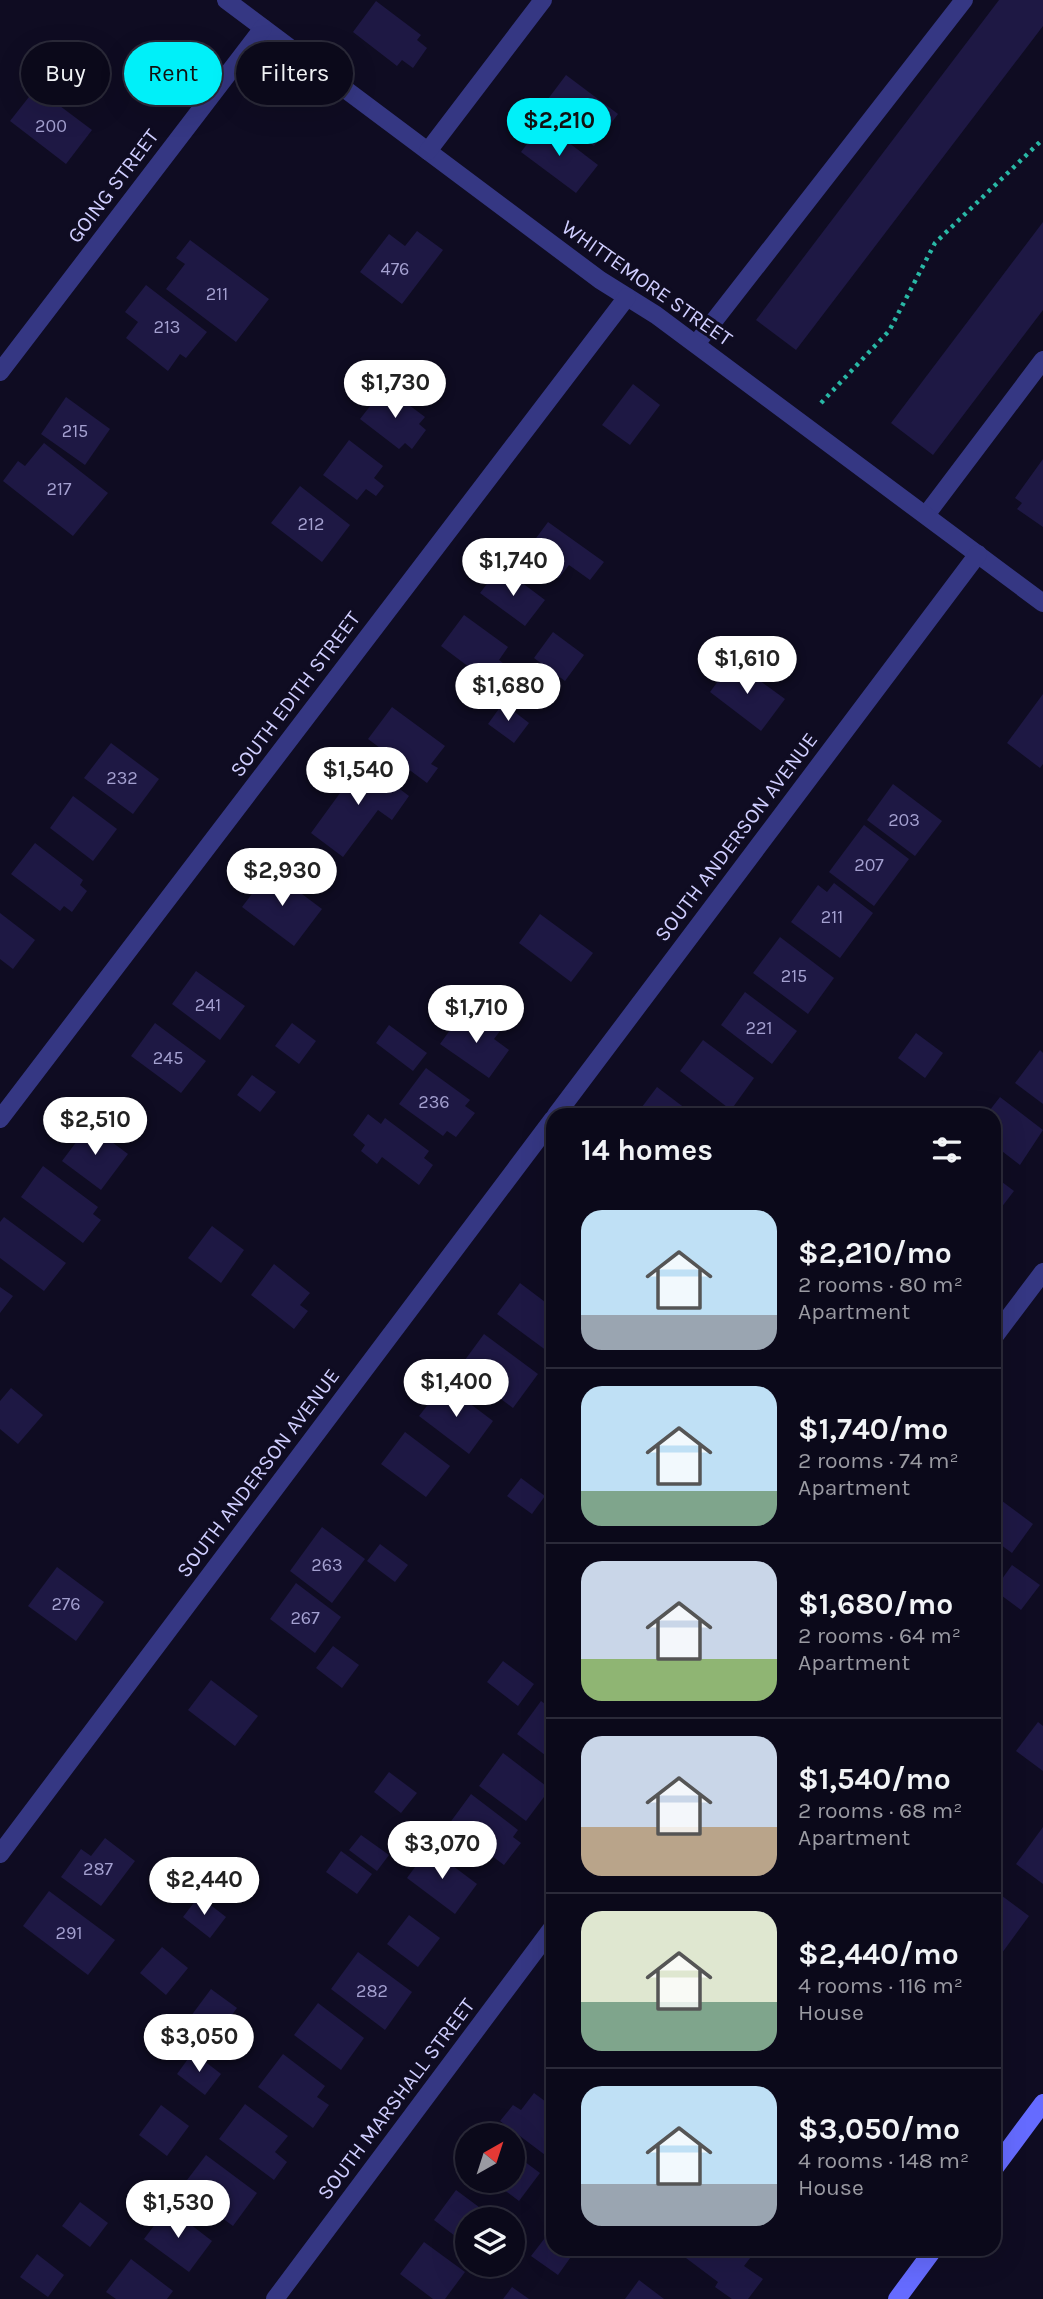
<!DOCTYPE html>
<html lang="en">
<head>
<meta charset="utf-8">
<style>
  body { margin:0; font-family:Karla,sans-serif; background:#191727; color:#f1f3f6; height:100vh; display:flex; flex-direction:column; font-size:26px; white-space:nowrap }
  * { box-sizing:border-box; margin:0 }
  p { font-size:23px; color:#9a9aa2 }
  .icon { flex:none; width:38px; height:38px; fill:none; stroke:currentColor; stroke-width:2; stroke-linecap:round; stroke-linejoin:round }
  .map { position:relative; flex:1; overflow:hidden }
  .details { position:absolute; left:546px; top:1108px; width:455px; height:1148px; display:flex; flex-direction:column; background:#0b091a; border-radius:21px; box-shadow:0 7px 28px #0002,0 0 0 2px #2b2a39 }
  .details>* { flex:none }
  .hud { position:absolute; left:21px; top:42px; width:420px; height:63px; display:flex; gap:14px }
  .needle { width:46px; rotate:39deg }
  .tools { position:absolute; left:455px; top:2123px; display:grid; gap:14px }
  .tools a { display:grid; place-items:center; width:70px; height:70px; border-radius:50%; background:#0b091a; box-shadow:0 7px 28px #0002,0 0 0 2px #2b2a39; font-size:35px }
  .price { position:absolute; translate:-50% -60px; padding:0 16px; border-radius:24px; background:#fff; color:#222; font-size:23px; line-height:46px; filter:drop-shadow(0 2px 4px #0008) }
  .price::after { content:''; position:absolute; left:50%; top:42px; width:21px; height:16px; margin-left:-10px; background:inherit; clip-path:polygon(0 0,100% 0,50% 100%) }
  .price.current { background:#00f0f9; color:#111 }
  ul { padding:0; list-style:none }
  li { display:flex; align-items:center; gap:21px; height:175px; padding:0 35px }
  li+li { border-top:2px solid #2b2a39 }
  li span { display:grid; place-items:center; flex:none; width:196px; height:140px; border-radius:21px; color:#555 }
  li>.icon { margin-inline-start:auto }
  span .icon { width:84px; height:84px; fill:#fffc; stroke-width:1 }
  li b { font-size:30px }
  h2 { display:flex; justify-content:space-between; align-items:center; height:84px; padding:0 35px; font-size:30px }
  .tag { padding:0 24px; border-radius:32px; background:#0b091a; box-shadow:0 7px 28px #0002,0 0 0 2px #2b2a39; font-size:24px; line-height:63px }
  .tag.current { background:#00f0f9; color:#111 }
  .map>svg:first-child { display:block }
  .building { fill:#1e1844 }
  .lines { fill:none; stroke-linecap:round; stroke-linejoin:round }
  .path { stroke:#29b8a6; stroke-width:4.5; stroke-dasharray:3.5 5; stroke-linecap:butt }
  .lane { stroke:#353783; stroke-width:18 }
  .street { stroke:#353783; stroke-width:18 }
  .secondary { stroke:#656bff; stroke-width:18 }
  .labels { text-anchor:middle; stroke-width:6; stroke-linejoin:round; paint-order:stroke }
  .number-label { font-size:18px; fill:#a4a0d0 }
  .street-label { font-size:21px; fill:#d0ceff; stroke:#0f0c22 }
</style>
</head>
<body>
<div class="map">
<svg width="1043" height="2299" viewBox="0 0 1043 2299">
  <rect width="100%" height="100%" fill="#0f0c22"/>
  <g class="building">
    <polygon points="999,0 1043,0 1043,26 796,350 756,320"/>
    <polygon points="376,1 421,35 417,40 427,48 413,68 402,60 397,66 353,32"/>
    <polygon points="566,75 618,114 594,146 542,107"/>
    <polygon points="36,88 92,130 66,164 10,121"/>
    <polygon points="543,123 598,165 576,193 521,152"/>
    <polygon points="1043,222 1043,310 933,455 891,423"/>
    <polygon points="417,231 443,250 402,304 360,272 389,234 405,246"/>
    <polygon points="190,240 269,299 236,342 166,289 185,264 176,258"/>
    <polygon points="146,285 207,332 186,358 180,354 168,371 126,338 138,322 125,312"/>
    <polygon points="633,384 660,405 630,445 602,425"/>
    <polygon points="385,387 425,417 419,424 426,430 412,449 405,443 399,449 360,419"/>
    <polygon points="66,397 110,429 85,465 41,434"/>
    <polygon points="349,440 383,466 374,478 384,486 376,496 366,489 357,500 323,475"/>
    <polygon points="44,443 108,493 73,536 3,481 18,461 25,466"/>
    <polygon points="1043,459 1043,527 1017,509 1022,503 1015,498"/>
    <polygon points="300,486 350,525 322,562 271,523"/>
    <polygon points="548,522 604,562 590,580 569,565 559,578 525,553"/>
    <polygon points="509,573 545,600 525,626 480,593 493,576 501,583"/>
    <polygon points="464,615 508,647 499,660 508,667 499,678 491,671 485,679 441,646"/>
    <polygon points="553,632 584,655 565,681 534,658"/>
    <polygon points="733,661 785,699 761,731 710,692"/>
    <polygon points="1043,694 1043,764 1040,768 1007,743"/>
    <polygon points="503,703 529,723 514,743 488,724"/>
    <polygon points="392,707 445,746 431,764 438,768 427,783 368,739"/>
    <polygon points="111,743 159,779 133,814 84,778"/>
    <polygon points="364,762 409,796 392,820 378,810 343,857 311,833 340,793 332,788 346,770 354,776"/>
    <polygon points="893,784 942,821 915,856 867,820"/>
    <polygon points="73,796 117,829 93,861 50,828"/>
    <polygon points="864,825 909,859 874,906 829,872"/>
    <polygon points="35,843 83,880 80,885 87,891 72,912 64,906 60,911 11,874"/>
    <polygon points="270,870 322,909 294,946 242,907"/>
    <polygon points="834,883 873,913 840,958 791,922 818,885 827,892"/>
    <polygon points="0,913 35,940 13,969 0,959"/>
    <polygon points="540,914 593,953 571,982 519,943"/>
    <polygon points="780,937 834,978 808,1014 753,973"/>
    <polygon points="196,971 245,1006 220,1040 172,1004"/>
    <polygon points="745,992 797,1031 772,1064 721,1025"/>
    <polygon points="460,1016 478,1028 484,1020 500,1031 494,1039 509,1050 489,1078 440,1044"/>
    <polygon points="155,1023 206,1061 181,1093 131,1056"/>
    <polygon points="292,1023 316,1041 299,1064 275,1046"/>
    <polygon points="389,1025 427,1053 413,1071 376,1043"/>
    <polygon points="916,1033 943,1053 925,1078 898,1058"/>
    <polygon points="703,1040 754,1078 731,1110 680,1071"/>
    <polygon points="1040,1050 1043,1053 1043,1104 1015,1083"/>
    <polygon points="426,1068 470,1100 465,1106 475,1113 456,1137 447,1131 443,1136 399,1104"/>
    <polygon points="252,1075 276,1092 260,1112 237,1095"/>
    <polygon points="657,1087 694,1115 636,1115"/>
    <polygon points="1000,1097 1043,1130 1020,1165 994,1145 994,1115 986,1115"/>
    <polygon points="368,1114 381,1124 385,1118 429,1151 424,1158 433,1165 419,1185 382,1157 377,1164 361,1151 365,1145 353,1135"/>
    <polygon points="89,1125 128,1154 101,1190 62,1161"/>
    <polygon points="43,1166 98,1207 93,1214 101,1220 83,1243 21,1197"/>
    <polygon points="994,1176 1014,1191 994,1217"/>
    <polygon points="4,1217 66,1263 44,1291 0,1258 0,1222"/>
    <polygon points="212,1226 244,1250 221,1283 188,1258"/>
    <polygon points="274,1264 310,1293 300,1305 308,1311 294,1329 251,1295"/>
    <polygon points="520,1283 553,1308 553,1343 547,1351 497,1314"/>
    <polygon points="0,1287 13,1296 0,1313"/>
    <polygon points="484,1334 538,1374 513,1408 459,1368"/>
    <polygon points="444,1384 493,1421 469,1454 419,1416"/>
    <polygon points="11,1388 43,1415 18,1444 0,1429 0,1401"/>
    <polygon points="405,1432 450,1466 426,1497 381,1464"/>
    <polygon points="521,1478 545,1496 532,1514 507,1496"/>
    <polygon points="994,1495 1033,1524 1012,1553 994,1540"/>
    <polygon points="322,1527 365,1559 332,1603 290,1571"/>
    <polygon points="380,1544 408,1565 395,1582 367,1561"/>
    <polygon points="1012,1565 1040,1585 1021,1610 994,1590"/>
    <polygon points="57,1567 104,1602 76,1641 28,1606"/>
    <polygon points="296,1583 341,1617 315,1653 270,1619"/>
    <polygon points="333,1646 359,1665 342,1688 316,1668"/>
    <polygon points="503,1661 534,1684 518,1706 487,1682"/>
    <polygon points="211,1680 258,1716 235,1746 188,1710"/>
    <polygon points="541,1701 553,1710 553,1761 517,1734"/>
    <polygon points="1038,1722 1043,1726 1043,1771 1016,1751"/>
    <polygon points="503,1753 550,1789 526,1821 479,1786"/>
    <polygon points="389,1772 417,1793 401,1813 374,1792"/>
    <polygon points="471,1794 518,1830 513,1837 521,1843 504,1865 449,1824"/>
    <polygon points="1043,1827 1043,1884 1016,1864"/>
    <polygon points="361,1835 389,1855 377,1871 349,1850"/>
    <polygon points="105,1838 135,1861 101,1906 61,1877 81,1849 91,1856"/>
    <polygon points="429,1848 477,1884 455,1914 407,1878"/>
    <polygon points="341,1851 372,1874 357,1894 326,1872"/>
    <polygon points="994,1890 1029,1916 994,1964"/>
    <polygon points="49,1891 115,1940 88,1975 23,1926"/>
    <polygon points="199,1896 226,1917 210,1938 183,1917"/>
    <polygon points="409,1915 440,1938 418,1967 387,1944"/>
    <polygon points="162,1947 188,1968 166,1995 140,1973"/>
    <polygon points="358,1952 412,1992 385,2030 331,1989"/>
    <polygon points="211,1989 237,2008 217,2035 191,2016"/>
    <polygon points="318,2003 364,2038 341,2070 294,2035"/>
    <polygon points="193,2052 221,2074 205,2095 177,2074"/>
    <polygon points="283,2054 325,2086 317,2097 329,2105 313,2128 258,2087"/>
    <polygon points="534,2093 553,2107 553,2161 500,2121 513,2105 521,2110"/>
    <polygon points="245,2104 288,2136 275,2152 287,2162 274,2180 219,2139"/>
    <polygon points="161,2105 189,2126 167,2156 139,2135"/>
    <polygon points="513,2153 540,2173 519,2201 491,2180 513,2180"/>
    <polygon points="206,2155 257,2193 233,2226 181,2188"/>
    <polygon points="456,2190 495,2219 467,2219 467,2245 434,2220"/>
    <polygon points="80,2202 108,2223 90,2247 62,2226"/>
    <polygon points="168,2207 212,2241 189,2272 144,2239"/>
    <polygon points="548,2234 553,2239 553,2249 567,2249 573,2254 558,2275 531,2256"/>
    <polygon points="424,2242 465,2272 445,2299 433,2299 400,2274"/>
    <polygon points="674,2249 757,2249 744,2266 763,2279 748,2299 732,2299 715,2287 718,2282"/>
    <polygon points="37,2254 64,2275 48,2297 20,2277"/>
    <polygon points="131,2259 173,2291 167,2299 116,2299 106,2292"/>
    <polygon points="639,2280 664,2299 625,2299"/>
    <polygon points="512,2287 529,2299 503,2299"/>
  </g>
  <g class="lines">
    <polyline class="path" points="821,403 889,331 935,243 1043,139"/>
    <g class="lane">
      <polyline points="696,344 964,0"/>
      <polyline points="926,515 1043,360"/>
    </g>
    <g class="street">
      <polyline points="226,0 600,280 656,315 1043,603"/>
      <polyline points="428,151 543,0"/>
      <polyline points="0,372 263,28"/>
      <polyline points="556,1115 978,554"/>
      <polyline points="0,1119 627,297"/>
      <polyline points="994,1337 1043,1272"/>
      <polyline points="0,1854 553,1119"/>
      <polyline points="275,2299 553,1927"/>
    </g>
    <g class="secondary">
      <polyline points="994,2169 1043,2103"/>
      <polyline points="897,2299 934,2249"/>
    </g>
  </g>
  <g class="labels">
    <g class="number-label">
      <text x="51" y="132">200</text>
      <text x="395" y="275">476</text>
      <text x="217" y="300">211</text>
      <text x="167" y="333">213</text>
      <text x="75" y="437">215</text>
      <text x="59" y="495">217</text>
      <text x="311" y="530">212</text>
      <text x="122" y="784">232</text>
      <text x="904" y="826">203</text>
      <text x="869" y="871">207</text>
      <text x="832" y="923">211</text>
      <text x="794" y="982">215</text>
      <text x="208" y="1011">241</text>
      <text x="759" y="1034">221</text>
      <text x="168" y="1064">245</text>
      <text x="434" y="1108">236</text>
      <text x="327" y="1571">263</text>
      <text x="66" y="1610">276</text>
      <text x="305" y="1624">267</text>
      <text x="98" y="1875">287</text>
      <text x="69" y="1939">291</text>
      <text x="372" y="1997">282</text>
    </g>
    <g class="street-label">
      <text transform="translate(113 186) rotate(-53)" y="7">GOING STREET</text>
      <text transform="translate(647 283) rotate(35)" y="7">WHITTEMORE STREET</text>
      <text transform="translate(295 694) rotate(-53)" y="7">SOUTH EDITH STREET</text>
      <text transform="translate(736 837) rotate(-53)" y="7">SOUTH ANDERSON AVENUE</text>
      <text transform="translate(258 1473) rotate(-53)" y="7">SOUTH ANDERSON AVENUE</text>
      <text transform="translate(396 2099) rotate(-53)" y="7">SOUTH MARSHALL STREET</text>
    </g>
  </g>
</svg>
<div class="tools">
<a><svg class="needle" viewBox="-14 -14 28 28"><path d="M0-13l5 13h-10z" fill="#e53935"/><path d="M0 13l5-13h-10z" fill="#9a9aa2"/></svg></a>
<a><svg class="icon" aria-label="layers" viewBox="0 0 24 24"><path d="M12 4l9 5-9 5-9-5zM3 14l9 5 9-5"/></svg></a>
</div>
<b class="price current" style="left:559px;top:158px">$2,210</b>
<b class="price" style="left:395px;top:420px">$1,730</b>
<b class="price" style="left:513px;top:598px">$1,740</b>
<b class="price" style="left:747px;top:696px">$1,610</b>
<b class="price" style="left:508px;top:723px">$1,680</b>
<b class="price" style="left:358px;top:807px">$1,540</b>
<b class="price" style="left:282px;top:908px">$2,930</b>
<b class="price" style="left:476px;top:1045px">$1,710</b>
<b class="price" style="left:95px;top:1157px">$2,510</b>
<b class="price" style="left:456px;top:1419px">$1,400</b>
<b class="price" style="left:442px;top:1881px">$3,070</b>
<b class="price" style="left:204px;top:1917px">$2,440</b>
<b class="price" style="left:199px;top:2074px">$3,050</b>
<b class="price" style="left:178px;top:2240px">$1,530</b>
<div class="hud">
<a class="tag">Buy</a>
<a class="tag current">Rent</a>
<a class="tag">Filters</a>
</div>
<section class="details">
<h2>14 homes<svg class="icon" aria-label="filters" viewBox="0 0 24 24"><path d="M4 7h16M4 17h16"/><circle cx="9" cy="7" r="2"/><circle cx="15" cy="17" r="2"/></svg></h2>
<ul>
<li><span style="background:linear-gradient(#bfe0f5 75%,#9aa5b1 0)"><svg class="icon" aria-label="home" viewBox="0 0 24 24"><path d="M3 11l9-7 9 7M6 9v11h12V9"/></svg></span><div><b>$2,210/mo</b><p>2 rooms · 80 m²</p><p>Apartment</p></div></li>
<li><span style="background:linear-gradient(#bfe0f5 75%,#7fa58c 0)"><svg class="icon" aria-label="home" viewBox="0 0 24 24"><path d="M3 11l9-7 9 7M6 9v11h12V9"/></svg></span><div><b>$1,740/mo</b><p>2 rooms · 74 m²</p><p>Apartment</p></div></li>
<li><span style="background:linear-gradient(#c9d6e8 70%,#8fb573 0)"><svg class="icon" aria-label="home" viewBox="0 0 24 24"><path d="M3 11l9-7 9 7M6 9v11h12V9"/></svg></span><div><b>$1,680/mo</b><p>2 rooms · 64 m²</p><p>Apartment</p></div></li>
<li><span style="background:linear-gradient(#c9d6e8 65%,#b9a48a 0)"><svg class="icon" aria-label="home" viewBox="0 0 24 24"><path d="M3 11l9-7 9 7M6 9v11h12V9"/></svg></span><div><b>$1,540/mo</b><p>2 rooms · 68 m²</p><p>Apartment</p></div></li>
<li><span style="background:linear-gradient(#dfe7d0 65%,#7fa58c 0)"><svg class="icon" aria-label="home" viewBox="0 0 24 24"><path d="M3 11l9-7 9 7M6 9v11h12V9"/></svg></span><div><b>$2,440/mo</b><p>4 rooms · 116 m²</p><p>House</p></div></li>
<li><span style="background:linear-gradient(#bfe0f5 70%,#9aa5b1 0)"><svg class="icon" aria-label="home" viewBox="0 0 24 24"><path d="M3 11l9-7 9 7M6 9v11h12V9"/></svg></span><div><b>$3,050/mo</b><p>4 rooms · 148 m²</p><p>House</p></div></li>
</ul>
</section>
</div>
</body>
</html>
